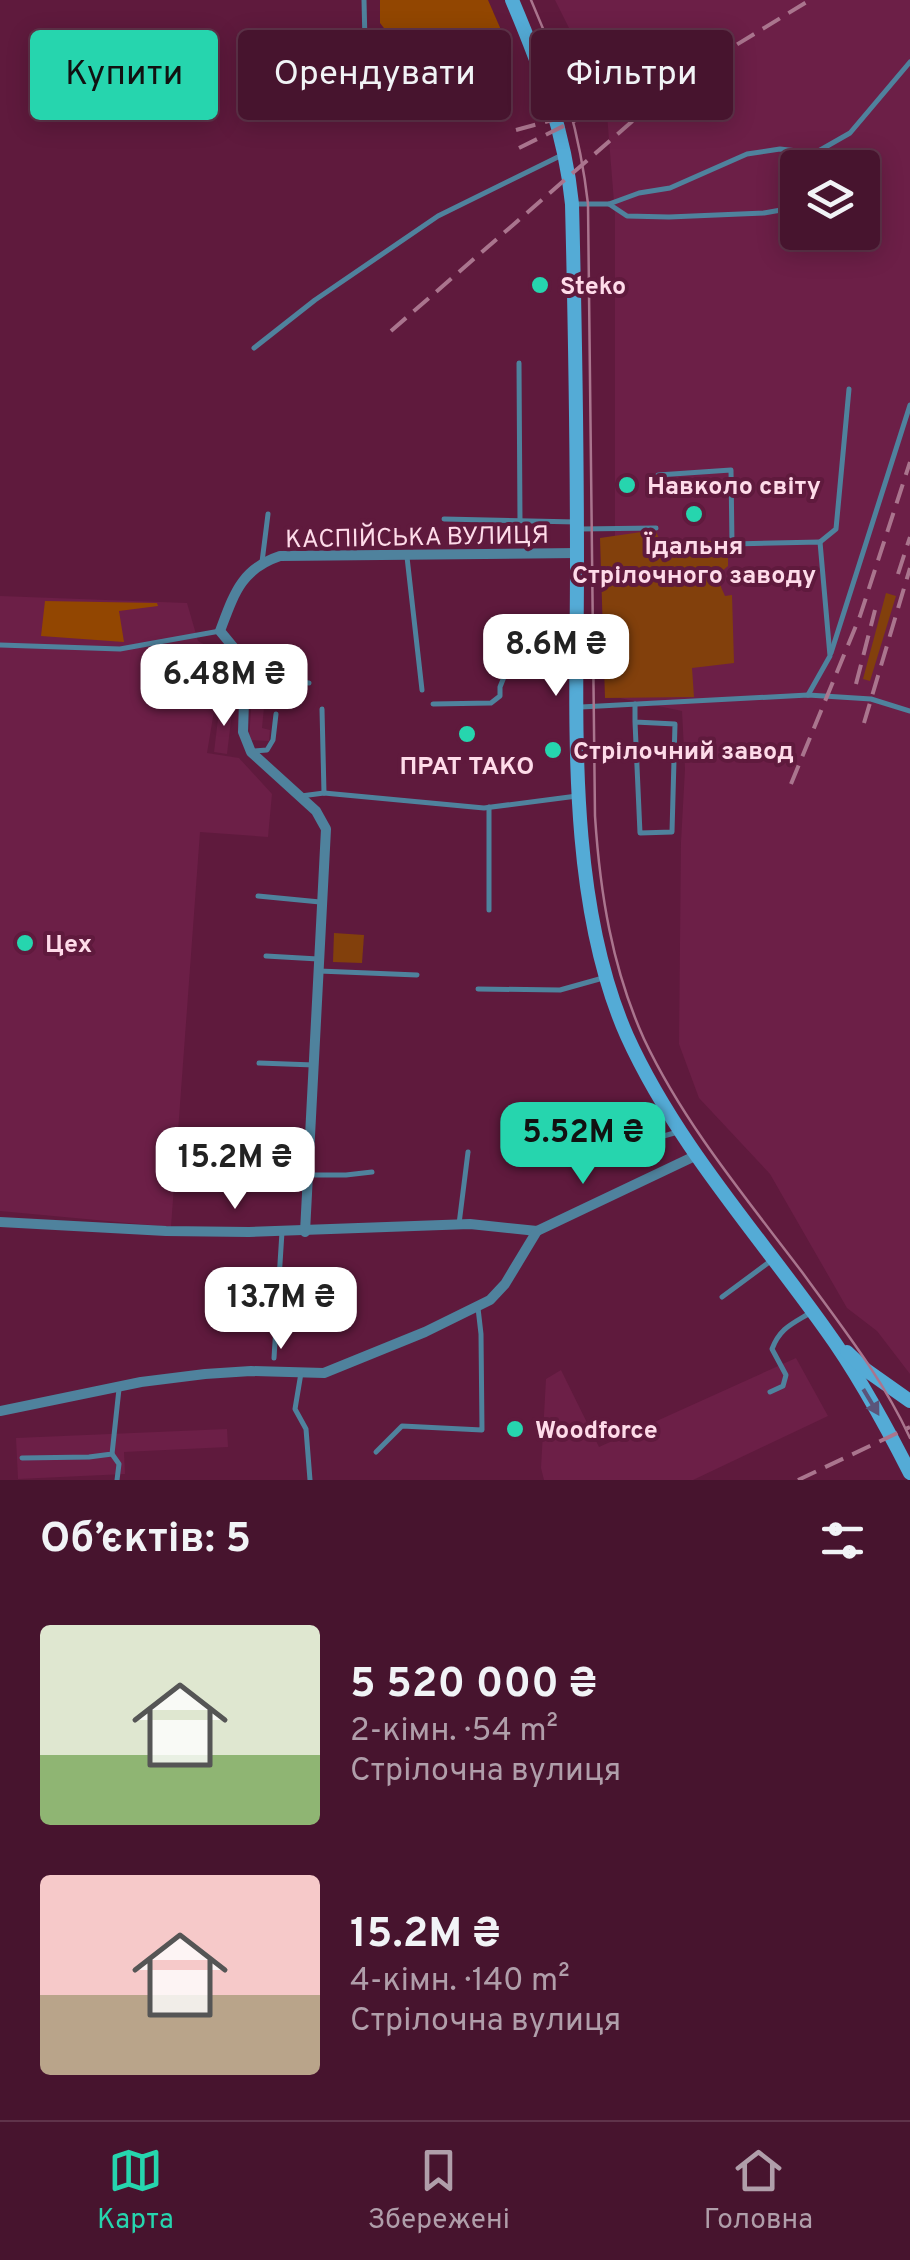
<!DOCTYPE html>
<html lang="uk">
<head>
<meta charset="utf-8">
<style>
  body { margin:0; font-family:Overpass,sans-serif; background:#4e1d36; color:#f1f3f6; height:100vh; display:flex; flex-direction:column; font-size:38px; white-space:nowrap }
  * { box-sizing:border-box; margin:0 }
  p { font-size:32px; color:#b09eaa }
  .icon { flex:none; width:55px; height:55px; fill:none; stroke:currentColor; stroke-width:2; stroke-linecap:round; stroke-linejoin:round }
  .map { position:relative; height:1480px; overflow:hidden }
  .sheet { display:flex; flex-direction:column; background:#47142e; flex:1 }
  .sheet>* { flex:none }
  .top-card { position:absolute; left:30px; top:30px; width:850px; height:90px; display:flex; gap:20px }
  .tools { position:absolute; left:780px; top:150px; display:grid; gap:20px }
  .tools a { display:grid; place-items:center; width:100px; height:100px; border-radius:10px; background:#47142e; box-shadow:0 5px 25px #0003,0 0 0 2px #5f334a; font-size:50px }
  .price { position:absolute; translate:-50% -85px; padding:0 22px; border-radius:20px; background:#fff; color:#222; font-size:32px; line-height:65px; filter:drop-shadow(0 2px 5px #0008) }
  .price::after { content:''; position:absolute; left:50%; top:60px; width:30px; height:22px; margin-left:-15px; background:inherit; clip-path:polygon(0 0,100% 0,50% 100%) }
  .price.selected { background:#26d5ae; color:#111 }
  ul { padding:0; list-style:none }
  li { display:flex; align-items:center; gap:30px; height:250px; padding:0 40px }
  li span { display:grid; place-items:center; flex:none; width:280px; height:200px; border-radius:10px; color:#555 }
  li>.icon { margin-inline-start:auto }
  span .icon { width:120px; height:120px; fill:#fffc; stroke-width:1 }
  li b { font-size:42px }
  h2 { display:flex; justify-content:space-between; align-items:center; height:120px; padding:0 40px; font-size:42px }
  .tag { padding:0 35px; border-radius:10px; background:#47142e; box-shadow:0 5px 25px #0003,0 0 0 2px #5f334a; font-size:35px; line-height:90px }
  .tag.selected { background:#26d5ae; color:#111 }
  .dock { display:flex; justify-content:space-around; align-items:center; height:140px; border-top:2px solid #5f334a; background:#47142e; font-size:28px; color:#b09eaa }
  .dock a { display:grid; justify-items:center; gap:5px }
  .dock .selected { color:#26d5ae }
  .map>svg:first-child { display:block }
  .built { fill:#6c1f47; fill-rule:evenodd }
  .green { fill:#82400c }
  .forest { fill:#924601 }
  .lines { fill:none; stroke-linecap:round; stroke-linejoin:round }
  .lane { stroke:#4f829d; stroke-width:5 }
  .street { stroke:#4f829d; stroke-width:10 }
  .secondary { stroke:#54abd6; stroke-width:14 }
  .tram { stroke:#aa758e; stroke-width:2.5 }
  .rail { stroke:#aa758e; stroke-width:4; stroke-dasharray:20 10; stroke-linecap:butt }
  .oneway { fill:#5b547a }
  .poi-dot { fill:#26d5ae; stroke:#5f1a3d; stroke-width:4 }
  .labels { text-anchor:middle; stroke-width:8; stroke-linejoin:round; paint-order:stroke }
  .poi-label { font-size:25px; font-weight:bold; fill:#fedbe9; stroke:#5f1a3d; text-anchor:start }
  .street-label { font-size:25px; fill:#fedbe9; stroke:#5f1a3d }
</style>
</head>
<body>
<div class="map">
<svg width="910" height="1480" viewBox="0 0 910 1480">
  <rect width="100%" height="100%" fill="#5f1a3d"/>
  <g class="built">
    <path d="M555,0h355v1374l-33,-43 -30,-23 -77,-134 -71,-76 -20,-54 2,-202 4,-73 -3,-58 -67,-14v-482l-9,-113zM798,168h64v64h-64z"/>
    <polygon points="0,596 187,603 198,641 211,648 206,668 220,675 207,753 239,758 272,794 268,837 200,832 171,1227 0,1211"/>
    <polygon points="222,686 235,687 227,754 214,752"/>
    <polygon points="252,695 265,697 262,728 270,730 269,741 249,740"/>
    <polygon points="796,1358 828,1416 693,1480 544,1480 541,1468 546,1379 561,1370 599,1447"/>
    <polygon points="227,1429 228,1447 124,1452 125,1474 18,1479 16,1438"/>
  </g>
  <g class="green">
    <polygon points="655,530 661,542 721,541 728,547 728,566 721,572 721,587 725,596 732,595 734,663 692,668 694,697 605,698 600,538"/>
    <polygon points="886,593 896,596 870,681 863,679"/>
    <polygon points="334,933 364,935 362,963 333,962"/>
  </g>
  <g class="forest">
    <polygon points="380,0 488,0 508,46 448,55 402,51 380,23"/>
    <polygon points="45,601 157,603 158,606 119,611 124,642 41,636"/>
    <polygon points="184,657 194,675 190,692 159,692 157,673"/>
  </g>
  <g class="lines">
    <g class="lane">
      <polyline points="364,0 365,42"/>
      <polyline points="815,153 825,168"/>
      <polyline points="575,204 609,204 627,216 669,217 764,213 798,207"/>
      <polyline points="609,204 639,193 670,188 747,154 780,149 815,153 850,133 910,62"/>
      <polyline points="254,348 315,300 438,216 562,155"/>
      <polyline points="519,363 520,521"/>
      <polyline points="658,475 731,470 732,544 820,542 830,656 808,695"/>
      <polyline points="444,519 576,522"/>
      <polyline points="580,529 656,528"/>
      <polyline points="820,542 836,529 849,389"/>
      <polyline points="407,557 422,690"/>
      <polyline points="262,562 268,514"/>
      <polyline points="0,645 120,649 220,631"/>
      <polyline points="831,653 910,405"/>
      <polyline points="247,676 309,683"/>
      <polyline points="433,704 491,703 500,696 500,687 510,662 574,660"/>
      <polyline points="635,704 635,722 640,833 672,832 675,724 635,722"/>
      <polyline points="581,707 808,695 871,699 910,711"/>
      <polyline points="322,709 324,793"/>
      <polyline points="254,751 267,750 273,740 276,714"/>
      <polyline points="301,796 324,793 484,808 577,796"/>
      <polyline points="489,807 489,910"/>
      <polyline points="258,896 320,902"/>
      <polyline points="266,956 318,959"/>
      <polyline points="319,971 417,975"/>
      <polyline points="478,989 560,990 603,978"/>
      <polyline points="259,1063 314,1065"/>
      <polyline points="555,1141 638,1143 678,1132"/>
      <polyline points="232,1151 264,1160 308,1163"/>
      <polyline points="311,1175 346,1175 372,1172"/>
      <polyline points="459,1224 468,1152"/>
      <polyline points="722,1297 772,1260"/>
      <polyline points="274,1358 282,1232"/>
      <polyline points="301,1373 295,1409 306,1429 310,1480"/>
      <path d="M770,1392l13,-6 3,-11 -14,-26c8,-21 20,-25 38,-36"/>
      <polyline points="376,1452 402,1426 482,1430 481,1334 478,1308"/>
      <polyline points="112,1454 119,1464 117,1480"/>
      <polyline points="22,1458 89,1457 112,1454 119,1389"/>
    </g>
    <g class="street">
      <polyline points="0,1222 166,1231 249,1232 470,1224 537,1231 697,1155"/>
      <path d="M305,1232l21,-403 -10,-18 -65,-59 -8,-20 2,-63 -6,-15 -19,-23c14,-37 21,-62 60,-75l297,-3"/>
      <polyline points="0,1411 141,1382 205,1374 251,1371 324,1373 425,1332 490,1300 505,1284 537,1231"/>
    </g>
    <g class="secondary">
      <path d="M512,0c28,66 53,132 60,204 3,121 5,242 5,363 0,148 -11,331 50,469 49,108 131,198 199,294 32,44 59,94 84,143"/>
      <polyline points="847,1352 866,1370 910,1401"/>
    </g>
    <path class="tram" d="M531,0c29,66 49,132 57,204l7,612c5,77 17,152 49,223 40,85 102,159 158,233 39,54 80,105 108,166"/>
    <g class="rail">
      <polyline points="516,130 560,118"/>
      <polyline points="519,148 685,66"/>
      <polyline points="391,331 651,105 700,67 810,0"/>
      <polyline points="898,574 910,537"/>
      <polyline points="856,684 875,610"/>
      <polyline points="864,723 910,568"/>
      <polyline points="791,784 860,616 910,462"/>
      <polyline points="798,1480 910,1427"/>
    </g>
  </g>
  <defs><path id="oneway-solid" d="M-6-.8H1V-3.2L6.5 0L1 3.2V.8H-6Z" transform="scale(2.5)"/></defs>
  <use class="oneway" href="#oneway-solid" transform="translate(871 1402) rotate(59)"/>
  <g class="poi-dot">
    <circle cx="540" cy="285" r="10"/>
    <circle cx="627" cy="485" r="10"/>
    <circle cx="694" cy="514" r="10"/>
    <circle cx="467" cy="734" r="10"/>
    <circle cx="553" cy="750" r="10"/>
    <circle cx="25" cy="943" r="10"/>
    <circle cx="515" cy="1429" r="10"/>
  </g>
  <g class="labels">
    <g class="poi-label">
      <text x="560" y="294">Steko</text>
      <text x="647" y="494">Навколо світу</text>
      <text x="694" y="554" text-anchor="middle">Їдальня<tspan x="694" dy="29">Стрілочного заводу</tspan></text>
      <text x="573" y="759">Стрілочний завод</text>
      <text x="467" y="774" text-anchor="middle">ПРАТ ТАКО</text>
      <text x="45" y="952">Цех</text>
      <text x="535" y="1438">Woodforce</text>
    </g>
    <g class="street-label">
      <text transform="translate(417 536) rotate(-1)" y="9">КАСПІЙСЬКА ВУЛИЦЯ</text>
    </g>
  </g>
</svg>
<div class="tools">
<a><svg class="icon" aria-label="layers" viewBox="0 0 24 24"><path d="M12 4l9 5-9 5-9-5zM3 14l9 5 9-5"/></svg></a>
</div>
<b class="price" style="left:556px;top:699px">8.6M ₴</b>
<b class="price" style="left:224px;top:729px">6.48M ₴</b>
<b class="price selected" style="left:583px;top:1187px">5.52M ₴</b>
<b class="price" style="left:235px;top:1212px">15.2M ₴</b>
<b class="price" style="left:281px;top:1352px">13.7M ₴</b>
<div class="top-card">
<a class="tag selected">Купити</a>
<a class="tag">Орендувати</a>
<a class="tag">Фільтри</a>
</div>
</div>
<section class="sheet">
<h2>Об’єктів: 5<svg class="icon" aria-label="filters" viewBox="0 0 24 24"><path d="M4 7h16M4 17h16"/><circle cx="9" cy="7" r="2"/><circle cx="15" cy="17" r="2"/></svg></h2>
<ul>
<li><span style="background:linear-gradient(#dfe7d0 65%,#8fb573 0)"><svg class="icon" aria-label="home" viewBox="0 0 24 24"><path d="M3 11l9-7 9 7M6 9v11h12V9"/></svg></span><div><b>5 520 000 ₴</b><p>2-кімн. · 54 m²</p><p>Стрілочна вулиця</p></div></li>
<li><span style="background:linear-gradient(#f6c9c9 60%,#b9a48a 0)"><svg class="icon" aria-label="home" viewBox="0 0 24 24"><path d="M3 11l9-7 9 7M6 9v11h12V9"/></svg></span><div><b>15.2M ₴</b><p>4-кімн. · 140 m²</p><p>Стрілочна вулиця</p></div></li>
</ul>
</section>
<nav class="dock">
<a class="selected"><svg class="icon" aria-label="map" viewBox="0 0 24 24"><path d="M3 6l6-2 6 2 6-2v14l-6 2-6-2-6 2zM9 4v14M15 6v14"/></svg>Карта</a>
<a><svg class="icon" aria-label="saved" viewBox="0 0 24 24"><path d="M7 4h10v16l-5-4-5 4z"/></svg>Збережені</a>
<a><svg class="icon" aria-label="home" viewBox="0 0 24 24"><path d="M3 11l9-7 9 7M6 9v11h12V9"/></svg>Головна</a>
</nav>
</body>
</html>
